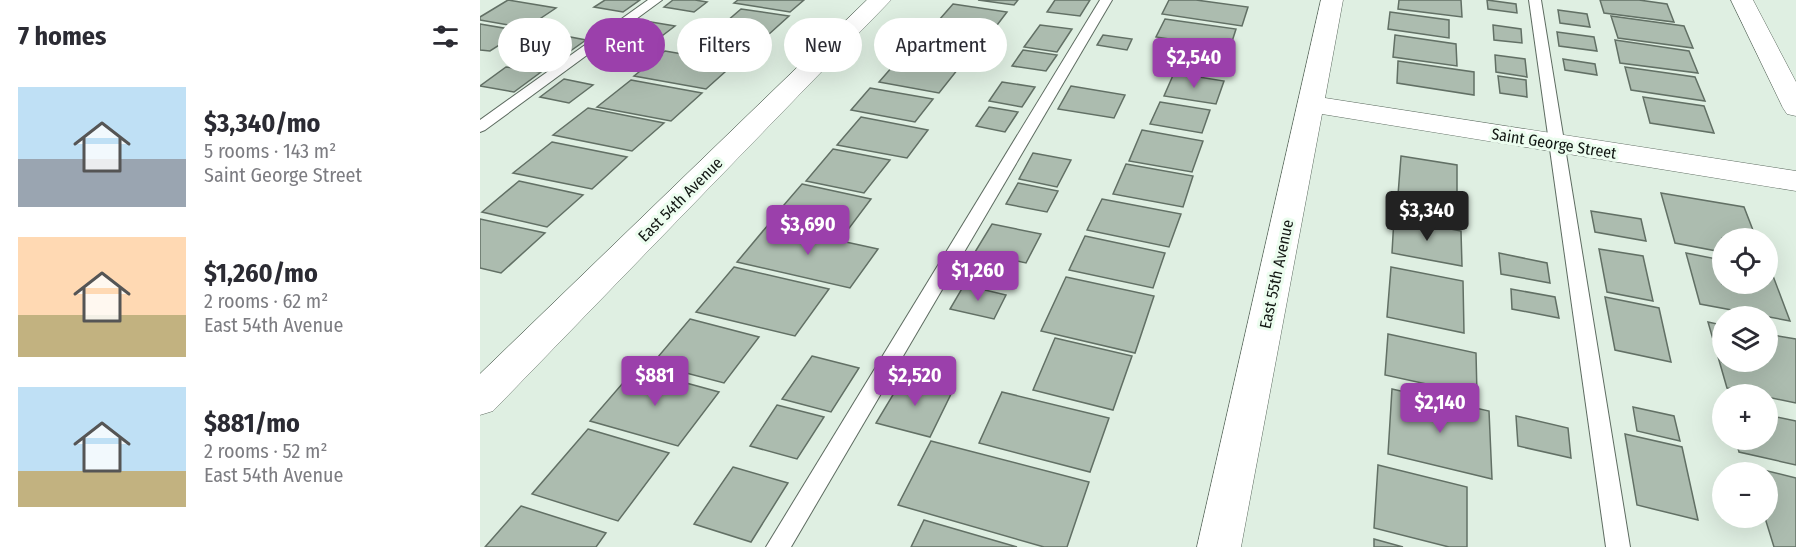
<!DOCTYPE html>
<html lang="en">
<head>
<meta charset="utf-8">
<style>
  body { margin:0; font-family:"Fira Sans Condensed",sans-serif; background:#f7f7f7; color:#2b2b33; height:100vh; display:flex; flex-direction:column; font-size:22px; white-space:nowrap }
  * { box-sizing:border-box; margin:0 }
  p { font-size:20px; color:#7c7c81 }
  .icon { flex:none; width:33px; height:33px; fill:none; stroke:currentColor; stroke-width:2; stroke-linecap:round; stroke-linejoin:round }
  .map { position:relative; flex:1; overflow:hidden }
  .sheet { display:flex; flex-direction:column; background:#fff; width:480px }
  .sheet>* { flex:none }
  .hud { position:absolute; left:18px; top:18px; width:570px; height:54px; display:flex; gap:12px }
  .controls { position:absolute; left:1232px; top:228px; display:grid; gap:12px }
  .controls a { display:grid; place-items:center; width:66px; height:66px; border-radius:50%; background:#fff; box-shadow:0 6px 24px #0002; font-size:30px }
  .price { position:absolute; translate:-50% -51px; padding:0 14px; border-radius:6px; background:#9b40ab; color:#fff; font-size:20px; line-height:39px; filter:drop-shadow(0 2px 3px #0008) }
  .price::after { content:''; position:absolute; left:50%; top:36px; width:18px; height:14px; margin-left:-9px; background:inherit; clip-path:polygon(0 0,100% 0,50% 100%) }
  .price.active { background:#222; color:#fff }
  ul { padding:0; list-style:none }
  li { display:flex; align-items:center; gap:18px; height:150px; padding:0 18px }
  li span { display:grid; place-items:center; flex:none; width:168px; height:120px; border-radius:0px; color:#555 }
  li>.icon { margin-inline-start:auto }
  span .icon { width:72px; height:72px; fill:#fffc; stroke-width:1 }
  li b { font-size:26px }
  h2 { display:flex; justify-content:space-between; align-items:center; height:72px; padding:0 18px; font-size:26px }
  .pill { padding:0 21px; border-radius:27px; background:#fff; box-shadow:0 6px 24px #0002; font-size:21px; line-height:54px }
  .pill.active { background:#9b40ab; color:#fff }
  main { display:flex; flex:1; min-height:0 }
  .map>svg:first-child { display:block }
  .building { fill:#acbcaf; stroke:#627065; stroke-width:1.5 }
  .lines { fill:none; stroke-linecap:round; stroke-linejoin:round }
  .service-casing { stroke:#5d6b60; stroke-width:2 }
  .minor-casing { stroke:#5d6b60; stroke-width:1 }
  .service { fill:#fff; fill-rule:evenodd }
  .minor { fill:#fff; fill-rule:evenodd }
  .labels { text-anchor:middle; stroke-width:6; stroke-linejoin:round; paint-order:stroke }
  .street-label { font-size:16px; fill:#111612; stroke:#ecfdef }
</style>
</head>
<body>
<main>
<section class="sheet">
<h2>7 homes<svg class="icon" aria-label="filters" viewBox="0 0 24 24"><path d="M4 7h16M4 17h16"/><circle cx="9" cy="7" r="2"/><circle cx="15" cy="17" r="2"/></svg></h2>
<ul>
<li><span style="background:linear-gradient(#bfe0f5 60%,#9aa5b1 0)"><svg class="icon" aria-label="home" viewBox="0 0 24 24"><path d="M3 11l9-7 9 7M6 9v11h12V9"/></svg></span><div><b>$3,340/mo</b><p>5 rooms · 143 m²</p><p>Saint George Street</p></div></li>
<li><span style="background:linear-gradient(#ffd9b3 65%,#c2b280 0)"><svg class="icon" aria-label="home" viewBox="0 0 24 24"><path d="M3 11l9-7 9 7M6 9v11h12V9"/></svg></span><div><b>$1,260/mo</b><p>2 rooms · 62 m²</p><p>East 54th Avenue</p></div></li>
<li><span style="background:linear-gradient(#bfe0f5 70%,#c2b280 0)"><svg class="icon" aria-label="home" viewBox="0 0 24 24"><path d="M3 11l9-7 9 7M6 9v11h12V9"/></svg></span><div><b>$881/mo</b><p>2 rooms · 52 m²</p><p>East 54th Avenue</p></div></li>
</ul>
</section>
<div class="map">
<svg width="1316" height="547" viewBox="0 0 1316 547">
  <rect width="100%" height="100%" fill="#dfefe2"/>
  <g class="building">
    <polygon points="28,0 76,8 46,28 0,20 0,17"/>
    <polygon points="125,0 160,0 143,12 114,7"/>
    <polygon points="193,0 215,0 227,2 214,12 184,7"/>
    <polygon points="258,0 324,0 310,12 254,3"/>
    <polygon points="498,0 538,0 534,5"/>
    <polygon points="575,0 610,0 600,16 567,12"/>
    <polygon points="689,0 716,0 768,7 762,26 682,14"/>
    <polygon points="919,0 981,0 982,17 918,9"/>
    <polygon points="1007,0 1036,4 1037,13 1008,9"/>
    <polygon points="1120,0 1159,0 1187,4 1194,22 1124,13"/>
    <polygon points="473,4 527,12 508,37 452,28"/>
    <polygon points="261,9 309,16 288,35 239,28"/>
    <polygon points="1078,10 1107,14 1110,27 1080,23"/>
    <polygon points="910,12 969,20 969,38 908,29"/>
    <polygon points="1131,16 1204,26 1213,48 1138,38"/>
    <polygon points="685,19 756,29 750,48 676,37"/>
    <polygon points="165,21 195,26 174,42 143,36"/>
    <polygon points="0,24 41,31 10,51 0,50"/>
    <polygon points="560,25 592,29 577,52 544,47"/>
    <polygon points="1013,25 1041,29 1042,43 1014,40"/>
    <polygon points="1077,32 1114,37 1117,51 1079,46"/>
    <polygon points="229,33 279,41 257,61 205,53"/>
    <polygon points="443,34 503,43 486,66 424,56"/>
    <polygon points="80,35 106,40 79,59 52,54"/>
    <polygon points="623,35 652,39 647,50 617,45"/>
    <polygon points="915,35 976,44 977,66 913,57"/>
    <polygon points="1135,40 1209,51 1218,73 1140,63"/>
    <polygon points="704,46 752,53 745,75 695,68"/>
    <polygon points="543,50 577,55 566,71 532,66"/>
    <polygon points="185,51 255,63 226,89 154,76"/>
    <polygon points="1015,55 1045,59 1047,77 1016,72"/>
    <polygon points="419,59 478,69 459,93 399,82"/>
    <polygon points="1083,59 1115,64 1117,75 1085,70"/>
    <polygon points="918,61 994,72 994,95 917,83"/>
    <polygon points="26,67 61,72 34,92 0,86"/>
    <polygon points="1145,67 1215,77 1225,101 1151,90"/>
    <polygon points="694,73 744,81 736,104 684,96"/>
    <polygon points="1018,76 1046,80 1047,97 1020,93"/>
    <polygon points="84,79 113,85 89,103 60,97"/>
    <polygon points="151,80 222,93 191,121 117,107"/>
    <polygon points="522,82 555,87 542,107 509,101"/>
    <polygon points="591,86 645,95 634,118 578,109"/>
    <polygon points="390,88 453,99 435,122 371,110"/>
    <polygon points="1163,97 1224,106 1234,133 1170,123"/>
    <polygon points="680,102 730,110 722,133 670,124"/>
    <polygon points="509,107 538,112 525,132 496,126"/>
    <polygon points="108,108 184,123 152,151 73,135"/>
    <polygon points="381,117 448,130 427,158 357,145"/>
    <polygon points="662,130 723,141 712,172 649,161"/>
    <polygon points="72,142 147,157 112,189 33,173"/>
    <polygon points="353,149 410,160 384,193 326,181"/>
    <polygon points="553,153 591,160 577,187 539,179"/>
    <polygon points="921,156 977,165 977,206 918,195"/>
    <polygon points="646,164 713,176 703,207 633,194"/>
    <polygon points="39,181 103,195 67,227 2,212"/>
    <polygon points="538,183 578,191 567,212 526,204"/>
    <polygon points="322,184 391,199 364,235 291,220"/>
    <polygon points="1181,193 1264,207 1276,238 1242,238 1242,252 1195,243"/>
    <polygon points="622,199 701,214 689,247 607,230"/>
    <polygon points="1111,211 1161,219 1166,241 1115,232"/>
    <polygon points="914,218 981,231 982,266 912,253"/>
    <polygon points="0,219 65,233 21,273 0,268"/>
    <polygon points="512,224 561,234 546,263 495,252"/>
    <polygon points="288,225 398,249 370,288 257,262"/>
    <polygon points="605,236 685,253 673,288 589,270"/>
    <polygon points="1119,249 1163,256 1173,301 1127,292"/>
    <polygon points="1019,253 1067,263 1070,283 1021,274"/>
    <polygon points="1206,253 1242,260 1242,284 1287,284 1287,268 1290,268 1310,321 1220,304"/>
    <polygon points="254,267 349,289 315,336 216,312"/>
    <polygon points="911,267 983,281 984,333 907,317"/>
    <polygon points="586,277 674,296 655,353 561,331"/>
    <polygon points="484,285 526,295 514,319 470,309"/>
    <polygon points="1031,289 1075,297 1079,318 1032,309"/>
    <polygon points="1125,297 1179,308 1191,362 1135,350"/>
    <polygon points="210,319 279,337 244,383 172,364"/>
    <polygon points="1228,322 1242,325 1242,362 1287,362 1287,334 1316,339 1316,403 1287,397 1287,394 1247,388"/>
    <polygon points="908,334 996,353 997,395 905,375"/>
    <polygon points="575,338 652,356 633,410 553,390"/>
    <polygon points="332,356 379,368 351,412 302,399"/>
    <polygon points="155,369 239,392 198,446 110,421"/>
    <polygon points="423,378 473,390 450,437 396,423"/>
    <polygon points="912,389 1009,411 1012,479 908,454"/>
    <polygon points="522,392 629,418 610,472 499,443"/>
    <polygon points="297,405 344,417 317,459 270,446"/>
    <polygon points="1153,407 1194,416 1200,441 1157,431"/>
    <polygon points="1287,415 1316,421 1316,465 1259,452 1256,440 1287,440"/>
    <polygon points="1036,416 1088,428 1091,458 1038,446"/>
    <polygon points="108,429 189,453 138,521 52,494"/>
    <polygon points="1145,434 1202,447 1218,520 1157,505"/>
    <polygon points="451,441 609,482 587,547 564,547 418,505"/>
    <polygon points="898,465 987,487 987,547 969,547 894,528"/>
    <polygon points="253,467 308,483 271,542 214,524"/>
    <polygon points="1271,467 1316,478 1316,547 1294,547 1285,518 1287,472 1273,472"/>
    <polygon points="41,506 126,533 116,547 5,547"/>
    <polygon points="444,520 537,547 431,547"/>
    <polygon points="894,539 923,547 894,547"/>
  </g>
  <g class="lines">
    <defs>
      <g id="service">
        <polygon points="168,0 182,0 5,130 0,132 0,120"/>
        <polygon points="620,0 632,0 311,547 286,547"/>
        <polygon points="1049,0 1061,0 1150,547 1126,547"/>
      </g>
      <g id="minor">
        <polygon points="387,0 411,0 13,411 0,415 0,374"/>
        <polygon points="841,0 863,0 845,98 1316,171 1316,191 842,114 761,547 717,547"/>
        <polygon points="1251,0 1273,0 1316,82 1316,116 1307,114 1303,108"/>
      </g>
    </defs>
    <use href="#service" class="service-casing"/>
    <use href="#minor" class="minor-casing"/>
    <use href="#service" class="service"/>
    <use href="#minor" class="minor"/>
  </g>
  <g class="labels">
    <g class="street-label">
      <text transform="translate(1074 143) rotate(9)" y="6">Saint George Street</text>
      <text transform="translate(200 199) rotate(-45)" y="6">East 54th Avenue</text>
      <text transform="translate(796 274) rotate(-78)" y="6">East 55th Avenue</text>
    </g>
  </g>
</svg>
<div class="controls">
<a><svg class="icon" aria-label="locate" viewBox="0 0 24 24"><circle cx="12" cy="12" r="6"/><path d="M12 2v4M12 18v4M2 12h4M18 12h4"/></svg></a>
<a><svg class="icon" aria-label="layers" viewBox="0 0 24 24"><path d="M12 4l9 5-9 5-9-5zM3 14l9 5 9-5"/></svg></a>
<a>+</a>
<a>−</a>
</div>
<b class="price" style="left:714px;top:89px">$2,540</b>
<b class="price active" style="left:947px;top:242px">$3,340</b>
<b class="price" style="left:328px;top:256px">$3,690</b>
<b class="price" style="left:498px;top:302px">$1,260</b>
<b class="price" style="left:175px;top:407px">$881</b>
<b class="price" style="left:435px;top:407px">$2,520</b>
<b class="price" style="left:960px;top:434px">$2,140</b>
<div class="hud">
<a class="pill">Buy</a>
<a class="pill active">Rent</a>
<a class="pill">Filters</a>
<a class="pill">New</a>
<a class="pill">Apartment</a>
</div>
</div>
</main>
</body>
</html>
